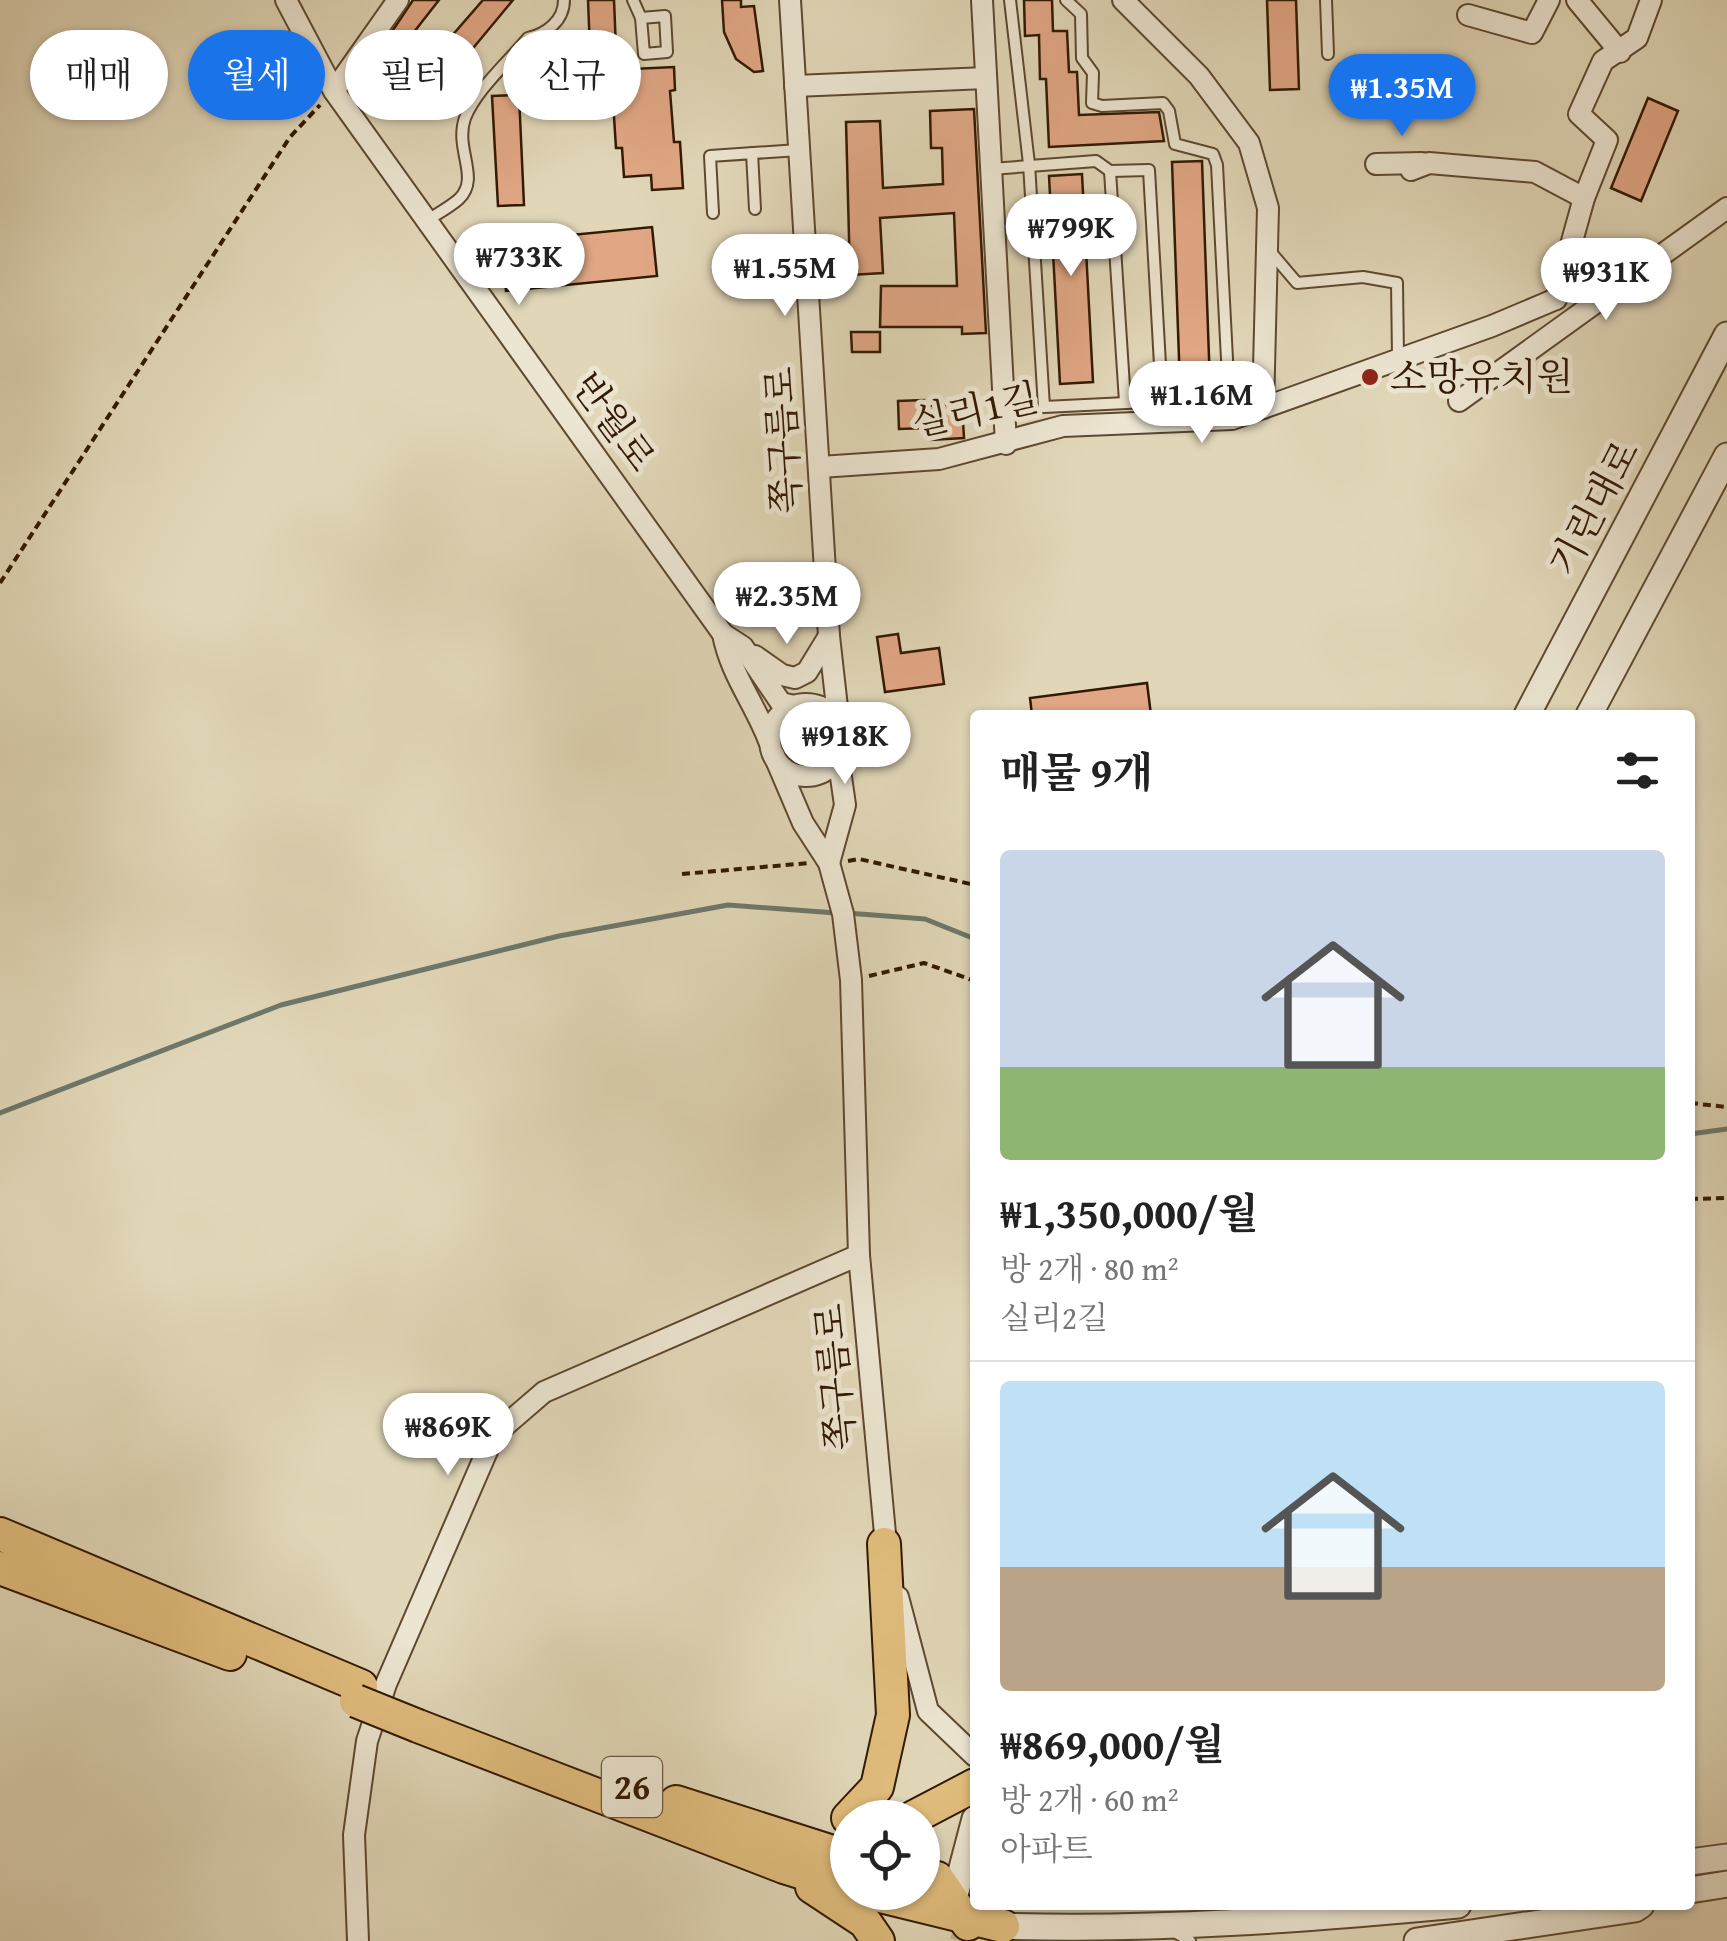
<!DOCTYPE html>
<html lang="ko">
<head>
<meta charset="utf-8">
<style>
  body { margin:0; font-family:"Gentium Book Plus","Noto Serif KR",serif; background:#f2f2f2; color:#222; height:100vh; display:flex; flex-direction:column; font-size:38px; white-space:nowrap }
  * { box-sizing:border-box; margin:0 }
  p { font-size:32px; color:#767676 }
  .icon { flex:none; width:55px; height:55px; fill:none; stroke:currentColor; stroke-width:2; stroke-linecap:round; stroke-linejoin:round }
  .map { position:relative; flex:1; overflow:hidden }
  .details { position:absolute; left:970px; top:710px; width:725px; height:1200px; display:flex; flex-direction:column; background:#fff; border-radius:10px; box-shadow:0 2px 8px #0004 }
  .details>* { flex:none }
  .banner { position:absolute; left:30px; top:30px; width:790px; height:90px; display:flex; gap:20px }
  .controls { position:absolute; left:830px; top:1800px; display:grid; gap:20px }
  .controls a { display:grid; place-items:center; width:110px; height:110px; border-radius:50%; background:#fff; box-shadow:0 2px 8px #0004; font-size:50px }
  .price { position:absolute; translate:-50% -85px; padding:0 22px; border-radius:35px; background:#fff; color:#222; font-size:32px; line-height:65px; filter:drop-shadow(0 2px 5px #0008) }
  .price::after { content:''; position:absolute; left:50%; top:60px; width:30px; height:22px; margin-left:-15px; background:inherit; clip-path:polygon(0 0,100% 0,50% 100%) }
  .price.selected { background:#1a73e8; color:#fff }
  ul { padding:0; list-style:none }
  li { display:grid; align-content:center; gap:20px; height:530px; padding:0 30px }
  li+li { border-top:2px solid #e0e0e0 }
  li span { display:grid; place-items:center; height:310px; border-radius:10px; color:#555 }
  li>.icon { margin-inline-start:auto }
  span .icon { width:180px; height:180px; fill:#fffc; stroke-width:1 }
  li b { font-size:42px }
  h2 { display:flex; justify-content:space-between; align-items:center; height:120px; padding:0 30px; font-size:42px }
  .pill { padding:0 35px; border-radius:45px; background:#fff; box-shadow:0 2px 8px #0004; font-size:35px; line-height:90px }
  .pill.selected { background:#1a73e8; color:#fff }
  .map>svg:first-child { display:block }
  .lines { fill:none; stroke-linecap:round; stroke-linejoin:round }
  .stream { stroke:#6d786c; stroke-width:5 }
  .building { fill:#e1a785; stroke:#321901; stroke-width:2.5 }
  .tertiary-tunnel { stroke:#beb193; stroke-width:25; stroke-dasharray:25 12; stroke-linecap:butt }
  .service-casing { stroke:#5e482f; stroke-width:14 }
  .minor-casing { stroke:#5e482f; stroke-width:24 }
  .tertiary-casing { stroke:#5e482f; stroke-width:29 }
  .primary-casing { stroke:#321901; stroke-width:36 }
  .path { stroke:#321901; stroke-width:4; stroke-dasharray:8 5; stroke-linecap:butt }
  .service { stroke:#ece5d1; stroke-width:10 }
  .minor { stroke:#ece5d1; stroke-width:20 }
  .tertiary { stroke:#ece5d1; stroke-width:25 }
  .primary { stroke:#e0bc7c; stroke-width:32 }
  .primary-bridge-casing { stroke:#321901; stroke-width:36; stroke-linecap:butt }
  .primary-bridge { stroke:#e0bc7c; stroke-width:32 }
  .poi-dot { fill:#8f2418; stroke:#ece5d1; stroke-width:4 }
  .labels { text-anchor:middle; stroke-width:10; stroke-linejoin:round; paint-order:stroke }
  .shield { fill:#ece5d1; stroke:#6a563f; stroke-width:2.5 }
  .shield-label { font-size:35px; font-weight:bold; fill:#321901 }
  .poi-label { font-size:38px; fill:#321901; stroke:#ece5d1; text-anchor:start }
  .street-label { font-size:38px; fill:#321901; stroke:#ece5d1 }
</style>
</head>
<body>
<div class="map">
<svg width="1727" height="1941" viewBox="0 0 1727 1941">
  <rect width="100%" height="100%" fill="#e1d7b8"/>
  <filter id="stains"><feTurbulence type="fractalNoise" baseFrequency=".002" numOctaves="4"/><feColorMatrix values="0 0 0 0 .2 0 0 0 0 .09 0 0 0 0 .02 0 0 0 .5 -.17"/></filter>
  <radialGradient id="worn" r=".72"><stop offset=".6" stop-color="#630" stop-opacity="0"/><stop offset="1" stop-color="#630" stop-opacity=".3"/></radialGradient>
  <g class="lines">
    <g class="stream">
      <polyline points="847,913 925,919 975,939"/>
      <polyline points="0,1113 281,1005 559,936 728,905 836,913"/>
      <polyline points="1690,1134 1727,1129"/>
    </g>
  </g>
  <g class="building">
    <polygon points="413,0 439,0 389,64 377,54"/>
    <polygon points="483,0 513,0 430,100 411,83"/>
    <polygon points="588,0 614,0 616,49 590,50"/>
    <polygon points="722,0 741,0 741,7 754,6 763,71 754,72 736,59 724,32"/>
    <polygon points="1024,0 1052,0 1053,31 1067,31 1069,72 1077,72 1079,115 1159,112 1164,141 1049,147 1046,79 1040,79 1039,35 1025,36"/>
    <polygon points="1267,0 1296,0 1299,89 1270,90"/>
    <polygon points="578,56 580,82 524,85 523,59"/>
    <polygon points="674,67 675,90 670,91 674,142 680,142 683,188 652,190 651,175 624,177 622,148 616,148 611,70"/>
    <polygon points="519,95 524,205 498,206 492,96"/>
    <polygon points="1648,98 1678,111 1641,201 1611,188"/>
    <polygon points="974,109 986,333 962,334 962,327 880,327 881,286 957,286 954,213 880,218 883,273 850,275 846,122 880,121 883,188 943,184 942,148 931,148 930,111"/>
    <polygon points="1202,161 1210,385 1180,386 1172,162"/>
    <polygon points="1082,174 1093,382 1060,384 1049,176"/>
    <polygon points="652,227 657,276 506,291 501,242"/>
    <polygon points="851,332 880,332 880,352 852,352"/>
    <polygon points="924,400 924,406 962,404 964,438 930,440 929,428 899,429 898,401"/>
    <polygon points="898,634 901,653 939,648 944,684 885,692 877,637"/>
    <polygon points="1147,683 1151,715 1032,715 1030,698"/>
  </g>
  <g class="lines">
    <polyline class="tertiary-tunnel" points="963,1941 975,1873"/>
    <defs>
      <g id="service">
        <polyline points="633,0 641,18 644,54 667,52 665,16 641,18"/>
        <polyline points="1010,0 1029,164 1044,407 1229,398 1217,165 1213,154 1175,144 1169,111 1163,103 1102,106 1092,103 1093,73 1082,58 1081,14 1066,0"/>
        <polyline points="1326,0 1328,54"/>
        <polyline points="752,153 755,209"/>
        <polyline points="991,169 1096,161 1110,171 1149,170 1162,400"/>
        <polyline points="1110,171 1125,402"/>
        <polyline points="713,213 710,156 799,150"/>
        <path d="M426,221c11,-7 24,-14 33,-22 22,-21 -5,-50 6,-81 11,-28 44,-57 63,-80 18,-4 36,-17 36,-38"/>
        <polyline points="1269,250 1297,283 1363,277 1397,283 1398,357"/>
        <polyline points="1173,1931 1190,1941"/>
      </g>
      <g id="minor">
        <polyline points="286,0 334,91 723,634 743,647 781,703 794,706"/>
        <polyline points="790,0 829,636 839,725"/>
        <polyline points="982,0 1006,444"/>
        <polyline points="1123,0 1199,76 1249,143 1268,208 1263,408"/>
        <polyline points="1577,0 1620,52"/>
        <polyline points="1468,15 1532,33 1549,0"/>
        <polyline points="795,86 986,78"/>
        <polyline points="334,91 398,0"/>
        <polyline points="1376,164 1422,163"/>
        <polyline points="1411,170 1429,163 1535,172 1584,198"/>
        <polyline points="1556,299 1584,198 1607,140 1579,114 1603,61 1637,38 1651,0"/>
        <polyline points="1459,401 1727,208"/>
        <polyline points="820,467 939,459 1063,426 1232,419 1492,326 1556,299"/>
        <path d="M723,634c7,39 32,70 46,107"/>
        <polyline points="755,656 782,675 795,678 807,672 829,636"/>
        <circle cx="806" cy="740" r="36"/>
        <polyline points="774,755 803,823 829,863 843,914 851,980 859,1255 887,1555"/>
        <polyline points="829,863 845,805 838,756"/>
        <polyline points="898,1597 928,1711 975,1756"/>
        <polyline points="358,1941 354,1835 367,1741 386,1684 494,1435 544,1392 859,1255"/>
      </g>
      <g id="tertiary">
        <polyline points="1527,715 1727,335"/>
        <polyline points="1589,715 1727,456"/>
        <polyline points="1690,1862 1727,1857"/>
        <polyline points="1690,1890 1727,1884"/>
        <polyline points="951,1910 975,1819"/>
        <path d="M1003,1926c152,5 303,-7 455,-21"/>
        <polyline points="1417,1941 1635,1909 1641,1905"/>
      </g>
      <g id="primary">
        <polyline points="0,1534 361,1686"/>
        <polyline points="0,1568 230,1654"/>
        <polyline points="418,1726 784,1867 848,1887"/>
        <polyline points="676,1802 848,1857"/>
        <polyline points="848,1818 877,1787 893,1715 884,1544"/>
        <polyline points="912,1818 975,1785"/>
        <polyline points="937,1878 968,1924"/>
        <polyline points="812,1887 865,1922 878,1941"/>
        <polyline points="864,1892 1003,1926"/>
      </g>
    </defs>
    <use href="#service" class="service-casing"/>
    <use href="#minor" class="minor-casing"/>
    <use href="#tertiary" class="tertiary-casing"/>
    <use href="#primary" class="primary-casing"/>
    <g class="path">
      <polyline points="0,583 290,137 320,105"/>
      <polyline points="848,861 859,859 975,885"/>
      <polyline points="682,874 809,863"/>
      <polyline points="869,976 924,963 975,981"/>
      <polyline points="1690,1103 1727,1107"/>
      <polyline points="1690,1199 1727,1198"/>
    </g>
    <use href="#service" class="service"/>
    <use href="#minor" class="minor"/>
    <use href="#tertiary" class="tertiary"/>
    <use href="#primary" class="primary"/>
    <defs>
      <polyline id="primary-bridge" points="356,1701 418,1726"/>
    </defs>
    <use href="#primary-bridge" class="primary-bridge-casing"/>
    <use href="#primary-bridge" class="primary-bridge"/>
  </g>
  <circle class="poi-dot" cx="1370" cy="377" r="10"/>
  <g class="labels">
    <rect class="shield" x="602" y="1757" width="60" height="60" rx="8"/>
    <g class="shield-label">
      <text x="632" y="1799">26</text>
    </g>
    <g class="poi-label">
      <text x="1390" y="390">소망유치원</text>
    </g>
    <g class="street-label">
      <text transform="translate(975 410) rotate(-12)" y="13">실리1길</text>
      <text transform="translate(614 422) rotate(54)" y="13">반월로</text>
      <text transform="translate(783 440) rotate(-93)" y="13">쪽구름로</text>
      <text transform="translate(1594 508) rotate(-62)" y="13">기린대로</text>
      <text transform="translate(835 1377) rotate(-95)" y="13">쪽구름로</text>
    </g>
  </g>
  <rect width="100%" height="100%" filter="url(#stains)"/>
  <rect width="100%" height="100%" fill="url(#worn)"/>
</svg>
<div class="controls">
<a><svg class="icon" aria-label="locate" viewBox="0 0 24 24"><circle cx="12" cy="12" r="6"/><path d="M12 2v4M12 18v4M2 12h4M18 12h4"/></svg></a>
</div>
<b class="price selected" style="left:1402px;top:139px">₩1.35M</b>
<b class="price" style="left:1071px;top:279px">₩799K</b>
<b class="price" style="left:519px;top:308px">₩733K</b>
<b class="price" style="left:785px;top:319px">₩1.55M</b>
<b class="price" style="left:1606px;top:323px">₩931K</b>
<b class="price" style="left:1202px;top:446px">₩1.16M</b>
<b class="price" style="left:787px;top:647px">₩2.35M</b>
<b class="price" style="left:845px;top:787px">₩918K</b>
<b class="price" style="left:448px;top:1478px">₩869K</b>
<div class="banner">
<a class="pill">매매</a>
<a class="pill selected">월세</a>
<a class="pill">필터</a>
<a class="pill">신규</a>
</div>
<section class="details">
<h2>매물 9개<svg class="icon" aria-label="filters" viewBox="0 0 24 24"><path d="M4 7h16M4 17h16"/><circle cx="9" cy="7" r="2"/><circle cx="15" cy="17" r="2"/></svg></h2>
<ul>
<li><span style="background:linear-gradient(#c9d6e8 70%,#8fb573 0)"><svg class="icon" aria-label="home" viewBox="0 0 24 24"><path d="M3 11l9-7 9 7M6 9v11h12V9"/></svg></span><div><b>₩1,350,000/월</b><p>방 2개 · 80 m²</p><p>실리2길</p></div></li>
<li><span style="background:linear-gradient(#bfe0f5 60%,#b9a48a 0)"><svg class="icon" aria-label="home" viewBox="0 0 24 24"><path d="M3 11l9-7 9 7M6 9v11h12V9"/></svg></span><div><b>₩869,000/월</b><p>방 2개 · 60 m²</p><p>아파트</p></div></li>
</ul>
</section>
</div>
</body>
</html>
